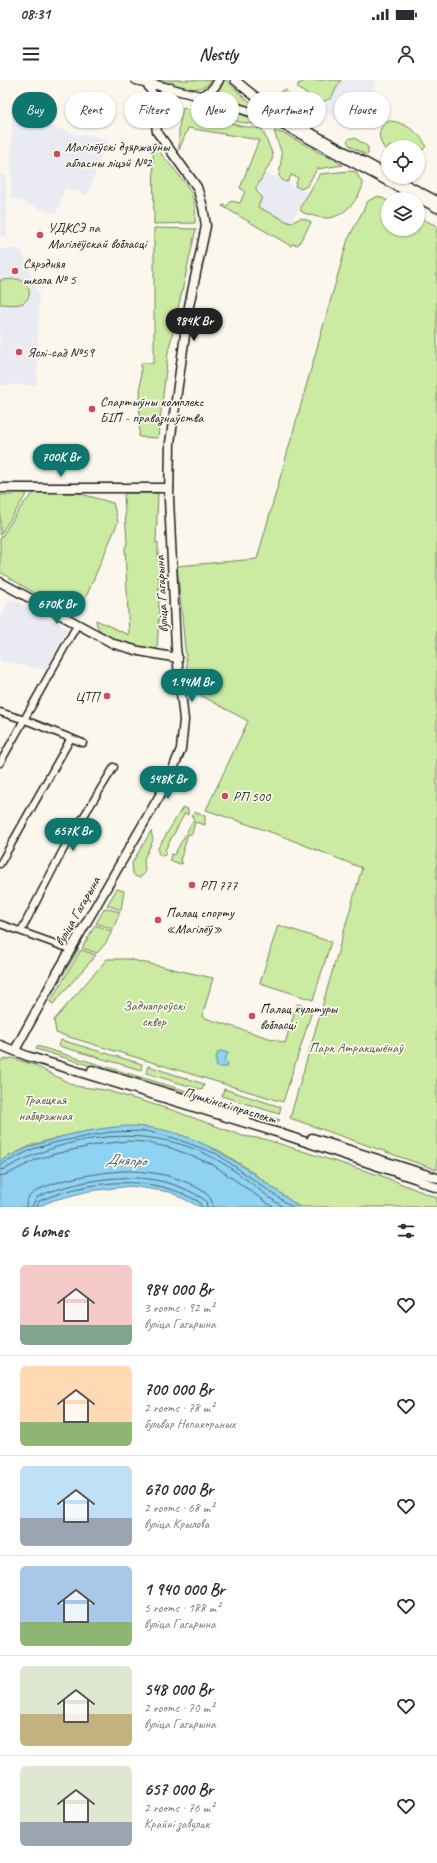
<!DOCTYPE html>
<html lang="en">
<head>
<meta charset="utf-8">
<style>
  body { margin:0; font-family:Caveat,sans-serif; background:#f7f7f7; color:#2b2b33; height:100vh; display:flex; flex-direction:column; font-size:15px; white-space:nowrap }
  * { box-sizing:border-box; margin:0 }
  p { font-size:13px; color:#7c7c81 }
  .icon { flex:none; width:22px; height:22px; fill:none; stroke:currentColor; stroke-width:2; stroke-linecap:round; stroke-linejoin:round }
  .map { position:relative; height:1127px; overflow:hidden }
  .sheet { display:flex; flex-direction:column; background:#fff; flex:1 }
  .sheet>* { flex:none }
  .banner { position:absolute; left:12px; top:12px; width:413px; height:36px; display:flex; gap:8px }
  .fabs { position:absolute; left:381px; top:60px; display:grid; gap:8px }
  .fabs a { display:grid; place-items:center; width:44px; height:44px; border-radius:50%; background:#fff; box-shadow:0 1px 3px #0004; font-size:20px }
  .price { position:absolute; translate:-50% -34px; padding:0 9px; border-radius:14px; background:#0f766e; color:#fff; font-size:13px; line-height:26px; filter:drop-shadow(0 1px 2px #0008) }
  .price::after { content:''; position:absolute; left:50%; top:24px; width:12px; height:9px; margin-left:-6px; background:inherit; clip-path:polygon(0 0,100% 0,50% 100%) }
  .price.current { background:#222; color:#fff }
  ul { padding:0; list-style:none }
  li { display:flex; align-items:center; gap:12px; height:100px; padding:0 20px }
  li+li { border-top:1px solid #e1e1e2 }
  li span { display:grid; place-items:center; flex:none; width:112px; height:80px; border-radius:6px; color:#555 }
  li>.icon { margin-inline-start:auto }
  span .icon { width:48px; height:48px; fill:#fffc; stroke-width:1 }
  li b { font-size:17px }
  h2 { display:flex; justify-content:space-between; align-items:center; height:48px; padding:0 20px; font-size:17px }
  .pill { padding:0 14px; border-radius:18px; background:#fff; box-shadow:0 1px 3px #0004; font-size:14px; line-height:36px }
  .pill.current { background:#0f766e; color:#fff }
  .status { display:flex; justify-content:space-between; align-items:center; height:28px; padding:0 20px; background:#fff; direction:ltr }
  .status svg { height:11px; fill:currentColor }
  header { display:flex; justify-content:space-between; align-items:center; height:52px; padding:0 20px; background:#fff; font-size:18px; font-weight:800 }
  .map>svg:first-child { display:block }
  .built { fill:#eaeaf2 }
  .green { fill:#cbeaa2; stroke:#74835f }
  .water { fill:#8fd2f1; stroke:#61899c }
  .lines { fill:none; stroke-linecap:round; stroke-linejoin:round }
  .shore { stroke:#4a6571; stroke-width:1 }
  .minor-casing { stroke:#1c1c1c; stroke-width:9 }
  .major-casing { stroke:#1c1c1c; stroke-width:11 }
  .minor { stroke:#fbf7ec; stroke-width:6 }
  .major { stroke:#fbf7ec; stroke-width:8 }
  .poi-dot { fill:#d1495b; stroke:#fbf7ec; stroke-width:1.5 }
  .labels { text-anchor:middle; stroke-width:3.5; stroke-linejoin:round; paint-order:stroke }
  .poi-label { font-size:14px; fill:#1c1c1c; stroke:#fbf7ec; text-anchor:start }
  .street-label { font-size:14px; fill:#1c1c1c; stroke:#fbf7ec }
  .park-label { font-size:14px; fill:#515a44; stroke:#fbf7ec }
  .water-label { font-size:15px; font-style:italic; fill:#445c67; stroke:#fbf7ec }
</style>
</head>
<body>
<div class="status"><b>08:31</b><svg viewBox="0 0 49 12"><path d="M0 12V9h3v3zM5 12V6h3v6zM10 12V3h3v9zM15 12V0h3v12zM26 1h20v11H26zM47 4h2v5h-2z"/></svg></div>
<header><svg class="icon" aria-label="menu" viewBox="0 0 24 24"><path d="M4 6h16M4 12h16M4 18h16"/></svg>Nestly<svg class="icon" aria-label="person" viewBox="0 0 24 24"><circle cx="12" cy="8" r="4"/><path d="M4 21q1-7 8-7t8 7"/></svg></header>
<div class="map">
<svg width="437" height="1127" viewBox="0 0 437 1127">
  <rect width="100%" height="100%" fill="#fbf7ec"/>
  <filter id="ink" filterUnits="userSpaceOnUse"><feTurbulence type="fractalNoise" baseFrequency=".025" numOctaves="2"/><feDisplacementMap in="SourceGraphic" scale="8" xChannelSelector="R" yChannelSelector="G"/><feConvolveMatrix kernelMatrix="1 2 1 2 8 2 1 2 1" color-interpolation-filters="sRGB"/></filter>
  <g filter="url(#ink)">
    <g class="built">
      <polygon points="341,0 377,0 373,4 376,12 362,40 350,45 323,31"/>
      <polygon points="12,36 83,56 85,53 108,60 87,115 65,108 56,134 11,118"/>
      <polygon points="266,92 307,113 291,143 257,127 262,117 256,108"/>
      <polygon points="0,95 6,95 7,156 0,157"/>
      <polygon points="0,169 21,169 39,214 37,305 0,305"/>
      <polygon points="11,518 68,549 46,590 0,581 0,539"/>
    </g>
    <g class="green">
      <path d="M155,0h56c-9,17 -41,4 -56,0z"/>
      <polygon points="220,0 226,0 245,18 264,31 264,33 210,15"/>
      <polygon points="307,0 341,0 331,18 323,22 298,9 298,4"/>
      <polygon points="283,10 286,10 290,17 295,21 296,25 295,28 291,28 273,17"/>
      <polygon points="183,27 240,46 262,49 273,75 272,80 256,108 257,112 262,117 258,127 290,143 301,138 310,141 311,143 298,165 292,164 291,166 222,126 223,125 227,126 231,121 240,123 245,111 240,108 259,60 188,48 179,70 179,47"/>
      <polygon points="229,30 257,40 260,45 239,42 227,38"/>
      <path d="M389,41c13,0 32,12 37,25l-3,4 -5,-1v-2h-30v6c-9,-10 -14,-24 1,-32z"/>
      <polygon points="274,51 285,54 343,85 317,89 307,106 301,109 295,106 298,98 291,95 288,102 283,101 279,96 282,74"/>
      <polygon points="350,58 355,58 368,67 368,74 366,75 350,66 347,61"/>
      <path d="M153,62c11,19 36,39 41,59 2,7 1,15 1,22l-41,1z"/>
      <path d="M349,91l7,1 7,12c-3,15 -21,35 -37,34 -7,0 -15,-3 -22,-5l-3,-2v-5l19,-32z"/>
      <polygon points="378,116 388,121 388,149 418,149 418,137 437,146 437,1090 290,1038 362,788 279,755 206,730 248,641 189,609 177,486 257,479 348,159 368,121"/>
      <polygon points="154,148 196,149 168,273 158,358 139,357 141,283 154,283"/>
      <path d="M17,199c11,2 18,17 6,24 -6,3 -16,1 -23,1v-24z"/>
      <polygon points="13,412 28,412 0,455 0,415 13,415"/>
      <polygon points="35,412 78,413 113,423 118,442 80,531 67,533 0,492 0,459 23,424"/>
      <path d="M126,413h32l-2,50h2l1,75 -2,32c-15,-3 -62,-9 -61,-30l33,15 -4,-86 2,-6 -3,-48z"/>
      <polygon points="183,727 188,729 188,735 185,733 165,770 167,772 165,775 161,776 158,773 158,768"/>
      <polygon points="194,732 205,736 205,745 195,742 192,754 188,754 180,781 183,783 180,784 170,780 171,774 174,775 194,739 192,737"/>
      <path d="M151,751l2,9 -9,19 1,14c-4,5 -8,6 -12,1l-1,-11z"/>
      <polygon points="117,809 124,811 121,830 107,825"/>
      <polygon points="105,828 120,832 113,849 96,843"/>
      <polygon points="95,845 112,851 106,863 97,873 82,868"/>
      <polygon points="278,845 331,862 313,920 260,903"/>
      <polygon points="75,868 79,869 51,915 59,895"/>
      <polygon points="81,870 96,875 53,924 50,922"/>
      <polygon points="107,879 128,879 213,898 202,937 285,963 297,924 313,928 283,1022 56,953 54,940"/>
      <polygon points="61,960 142,984 141,990 59,966"/>
      <polygon points="37,966 200,1015 199,1019 36,969"/>
      <polygon points="12,978 34,985 75,1006 105,1010 172,1030 243,1056 264,1059 382,1096 437,1118 437,1127 299,1127 245,1087 218,1070 175,1054 146,1047 109,1048 56,1058 32,1065 0,1081 0,982 2,980"/>
      <polygon points="148,986 204,1004 202,1010 146,993"/>
      <polygon points="224,1009 281,1027 279,1034 222,1016"/>
      <polygon points="220,1021 280,1040 277,1042 219,1025"/>
    </g>
    <g class="water">
      <polygon points="221,971 228,973 224,981 228,983 227,987 216,987 217,982 215,981 218,972"/>
      <path d="M128,1046c68,0 119,43 171,81h-99l-30,-15 -39,-6 -42,5 -35,9 -17,7h-37v-46c39,-21 83,-32 128,-35z"/>
    </g>
    <g class="lines">
      <g class="shore">
        <polyline points="0,1085 33,1069 57,1062 110,1052 146,1051 174,1058 217,1074 292,1127"/>
        <path d="M0,1090l5,-1c67,-37 149,-47 216,-7 22,13 41,31 62,45"/>
        <polyline points="0,1096 8,1094 37,1079 59,1073 100,1064 128,1061 144,1062 171,1068 212,1084 273,1127"/>
        <path d="M26,1127c0,-5 1,-10 6,-13 16,-14 78,-24 100,-23 22,1 45,5 64,16 9,5 16,9 17,20"/>
        <path d="M32,1127l4,-9c12,-7 27,-10 41,-14 43,-10 87,-10 125,14l4,3 1,6"/>
        <path d="M37,1127l2,-6c51,-21 112,-28 160,1l3,5"/>
      </g>
      <defs>
        <g id="minor">
          <polyline points="0,632 25,640 83,663"/>
          <polyline points="0,683 77,545"/>
          <polyline points="0,784 71,658"/>
          <polyline points="0,844 70,869"/>
          <polyline points="21,851 63,770 114,687"/>
        </g>
        <g id="major">
          <polyline points="136,0 200,16 260,35 289,48 437,128"/>
          <path d="M235,0c45,40 101,66 153,95"/>
          <path d="M200,16c9,-3 14,-7 19,-16"/>
          <polyline points="155,29 161,16 171,8"/>
          <polyline points="392,97 437,121"/>
          <polyline points="0,408 169,408"/>
          <polyline points="0,502 114,564 139,571 178,578"/>
          <polyline points="0,965 27,976 279,1053 417,1099 437,1108"/>
          <polyline points="15,970 56,895 160,715 173,689 181,669 184,640 176,567 169,419 170,363 189,226 206,146 203,127 197,107 157,52 152,13 147,3"/>
          <polyline points="92,990 246,1037"/>
          <polyline points="312,1058 437,1098"/>
        </g>
      </defs>
      <use href="#minor" class="minor-casing"/>
      <use href="#major" class="major-casing"/>
      <use href="#minor" class="minor"/>
      <use href="#major" class="major"/>
    </g>
  </g>
  <g class="poi-dot">
    <circle cx="57" cy="74" r="4"/>
    <circle cx="40" cy="155" r="4"/>
    <circle cx="15" cy="191" r="4"/>
    <circle cx="19" cy="272" r="4"/>
    <circle cx="92" cy="329" r="4"/>
    <circle cx="107" cy="616" r="4"/>
    <circle cx="225" cy="716" r="4"/>
    <circle cx="192" cy="805" r="4"/>
    <circle cx="158" cy="840" r="4"/>
    <circle cx="252" cy="936" r="4"/>
  </g>
  <g class="labels">
    <g class="poi-label">
      <text x="65" y="71">Магілёўскі дзяржаўны<tspan x="65" dy="16">абласны ліцэй №2</tspan></text>
      <text x="48" y="152">УДКСЭ па<tspan x="48" dy="16">Магілёўскай вобласці</tspan></text>
      <text x="23" y="188">Сярэдняя<tspan x="23" dy="16">школа № 5</tspan></text>
      <text x="27" y="277">Яслі-сад №59</text>
      <text x="100" y="326">Спартыўны комплекс<tspan x="100" dy="16">БІП - правазнаўства</tspan></text>
      <text x="99" y="621" text-anchor="end">ЦТП</text>
      <text x="233" y="721">РП 500</text>
      <text x="200" y="810">РП 777</text>
      <text x="166" y="837">Палац спорту<tspan x="166" dy="16">«Магілёў»</tspan></text>
      <text x="260" y="933">Палац культуры<tspan x="260" dy="16">вобласці</tspan></text>
    </g>
    <g class="street-label">
      <text transform="translate(161 514) rotate(-93)" y="5">вуліца Гагарына</text>
      <text transform="translate(77 831) rotate(-60)" y="5">вуліца Гагарына</text>
      <text transform="translate(230 1025) rotate(17)" y="5">Пушкінскі праспект</text>
    </g>
    <g class="park-label">
      <text x="154" y="930">Задняпроўскі<tspan x="154" dy="16">сквер</tspan></text>
      <text x="356" y="972">Парк Атракцыёнаў</text>
      <text x="45" y="1024">Траецкая<tspan x="45" dy="16">набярэжная</tspan></text>
    </g>
    <g class="water-label">
      <text transform="translate(126 1080) rotate(3)" y="5">Дняпро</text>
    </g>
  </g>
</svg>
<div class="fabs">
<a><svg class="icon" aria-label="locate" viewBox="0 0 24 24"><circle cx="12" cy="12" r="6"/><path d="M12 2v4M12 18v4M2 12h4M18 12h4"/></svg></a>
<a><svg class="icon" aria-label="layers" viewBox="0 0 24 24"><path d="M12 4l9 5-9 5-9-5zM3 14l9 5 9-5"/></svg></a>
</div>
<b class="price current" style="left:194px;top:262px">984K Br</b>
<b class="price" style="left:61px;top:398px">700K Br</b>
<b class="price" style="left:57px;top:545px">670K Br</b>
<b class="price" style="left:192px;top:623px">1.94M Br</b>
<b class="price" style="left:168px;top:720px">548K Br</b>
<b class="price" style="left:73px;top:772px">657K Br</b>
<div class="banner">
<a class="pill current">Buy</a>
<a class="pill">Rent</a>
<a class="pill">Filters</a>
<a class="pill">New</a>
<a class="pill">Apartment</a>
<a class="pill">House</a>
</div>
</div>
<section class="sheet">
<h2>6 homes<svg class="icon" aria-label="filters" viewBox="0 0 24 24"><path d="M4 7h16M4 17h16"/><circle cx="9" cy="7" r="2"/><circle cx="15" cy="17" r="2"/></svg></h2>
<ul>
<li><span style="background:linear-gradient(#f6c9c9 75%,#7fa58c 0)"><svg class="icon" aria-label="home" viewBox="0 0 24 24"><path d="M3 11l9-7 9 7M6 9v11h12V9"/></svg></span><div><b>984 000 Br</b><p>3 rooms · 92 m²</p><p>вуліца Гагарына</p></div><svg class="icon" aria-label="heart" viewBox="0 0 24 24"><path d="M12 20l-8-8c-3-5 5-10 8-4 3-6 11-1 8 4z"/></svg></li>
<li><span style="background:linear-gradient(#ffd9b3 70%,#8fb573 0)"><svg class="icon" aria-label="home" viewBox="0 0 24 24"><path d="M3 11l9-7 9 7M6 9v11h12V9"/></svg></span><div><b>700 000 Br</b><p>2 rooms · 78 m²</p><p>бульвар Непакораных</p></div><svg class="icon" aria-label="heart" viewBox="0 0 24 24"><path d="M12 20l-8-8c-3-5 5-10 8-4 3-6 11-1 8 4z"/></svg></li>
<li><span style="background:linear-gradient(#bfe0f5 65%,#9aa5b1 0)"><svg class="icon" aria-label="home" viewBox="0 0 24 24"><path d="M3 11l9-7 9 7M6 9v11h12V9"/></svg></span><div><b>670 000 Br</b><p>2 rooms · 68 m²</p><p>вуліца Крылова</p></div><svg class="icon" aria-label="heart" viewBox="0 0 24 24"><path d="M12 20l-8-8c-3-5 5-10 8-4 3-6 11-1 8 4z"/></svg></li>
<li><span style="background:linear-gradient(#a9c7e8 70%,#8fb573 0)"><svg class="icon" aria-label="home" viewBox="0 0 24 24"><path d="M3 11l9-7 9 7M6 9v11h12V9"/></svg></span><div><b>1 940 000 Br</b><p>5 rooms · 188 m²</p><p>вуліца Гагарына</p></div><svg class="icon" aria-label="heart" viewBox="0 0 24 24"><path d="M12 20l-8-8c-3-5 5-10 8-4 3-6 11-1 8 4z"/></svg></li>
<li><span style="background:linear-gradient(#dfe7d0 60%,#c2b280 0)"><svg class="icon" aria-label="home" viewBox="0 0 24 24"><path d="M3 11l9-7 9 7M6 9v11h12V9"/></svg></span><div><b>548 000 Br</b><p>2 rooms · 70 m²</p><p>вуліца Гагарына</p></div><svg class="icon" aria-label="heart" viewBox="0 0 24 24"><path d="M12 20l-8-8c-3-5 5-10 8-4 3-6 11-1 8 4z"/></svg></li>
<li><span style="background:linear-gradient(#dfe7d0 70%,#9aa5b1 0)"><svg class="icon" aria-label="home" viewBox="0 0 24 24"><path d="M3 11l9-7 9 7M6 9v11h12V9"/></svg></span><div><b>657 000 Br</b><p>2 rooms · 76 m²</p><p>Крайні завулак</p></div><svg class="icon" aria-label="heart" viewBox="0 0 24 24"><path d="M12 20l-8-8c-3-5 5-10 8-4 3-6 11-1 8 4z"/></svg></li>
</ul>
</section>
</body>
</html>
